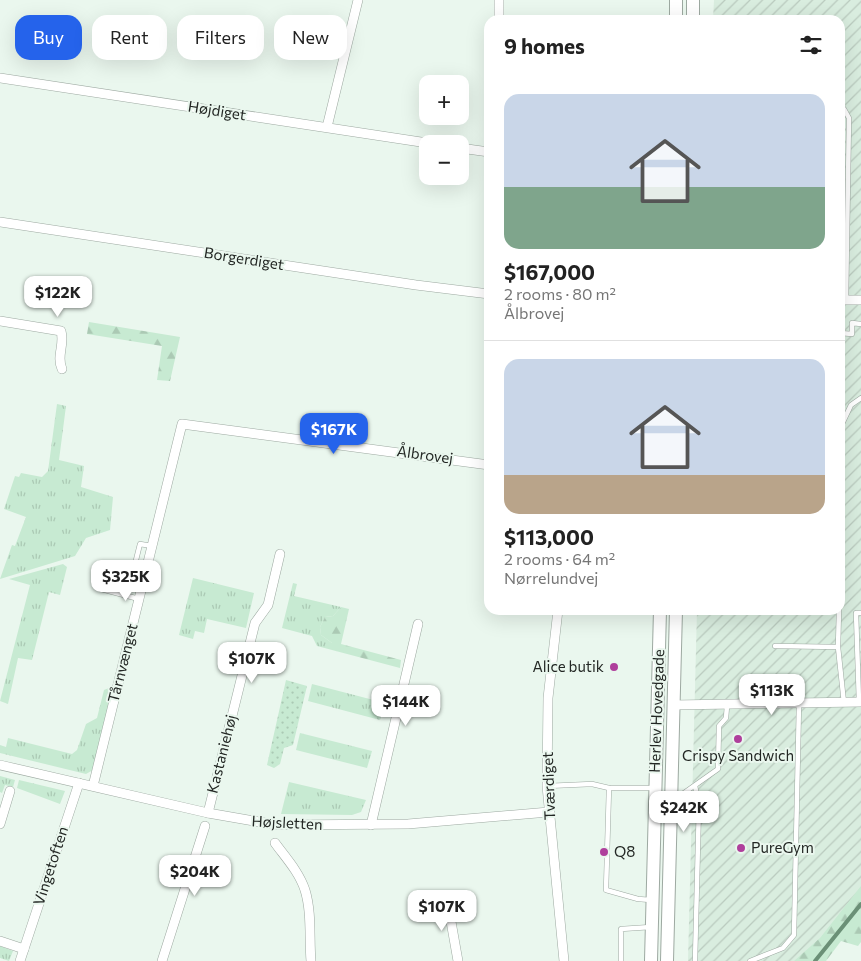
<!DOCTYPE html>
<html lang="en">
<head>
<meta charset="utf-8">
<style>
  body { margin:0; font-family:Commissioner,sans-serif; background:#f2f2f2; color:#222; height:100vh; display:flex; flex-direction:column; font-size:19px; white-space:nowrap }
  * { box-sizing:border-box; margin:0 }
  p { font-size:16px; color:#767676 }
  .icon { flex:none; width:28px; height:28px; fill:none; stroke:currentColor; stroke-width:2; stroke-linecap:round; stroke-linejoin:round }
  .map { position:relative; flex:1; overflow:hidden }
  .side { position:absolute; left:484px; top:15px; width:361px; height:600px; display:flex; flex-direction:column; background:#fff; border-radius:15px; box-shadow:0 5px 20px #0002 }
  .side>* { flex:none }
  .hud { position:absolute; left:15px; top:15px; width:394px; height:45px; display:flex; gap:10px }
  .buttons { position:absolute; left:419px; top:75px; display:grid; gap:10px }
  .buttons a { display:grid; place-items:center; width:50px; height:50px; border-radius:10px; background:#fff; box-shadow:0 5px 20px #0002; font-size:25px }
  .price { position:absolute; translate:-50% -42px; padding:0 11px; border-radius:10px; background:#fff; color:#222; font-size:16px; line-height:32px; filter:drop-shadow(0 1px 2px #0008) }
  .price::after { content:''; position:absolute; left:50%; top:30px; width:15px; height:11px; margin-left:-8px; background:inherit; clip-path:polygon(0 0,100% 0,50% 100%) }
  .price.active { background:#2563eb; color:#fff }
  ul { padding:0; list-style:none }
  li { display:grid; align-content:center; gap:10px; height:265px; padding:0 20px }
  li+li { border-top:1px solid #e0e0e0 }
  li span { display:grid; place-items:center; height:155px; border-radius:15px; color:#555 }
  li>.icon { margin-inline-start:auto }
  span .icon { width:90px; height:90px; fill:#fffc; stroke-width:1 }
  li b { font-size:21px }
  h2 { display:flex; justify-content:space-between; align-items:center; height:60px; padding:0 20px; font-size:21px }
  .pill { padding:0 18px; border-radius:15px; background:#fff; box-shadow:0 5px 20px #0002; font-size:18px; line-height:45px }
  .pill.active { background:#2563eb; color:#fff }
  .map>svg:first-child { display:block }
  .industrial { fill:url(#industrial-furrows) }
  .grass { fill:url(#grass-dots) }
  .forest { fill:url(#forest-firs) }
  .park { fill:url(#park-tufts) }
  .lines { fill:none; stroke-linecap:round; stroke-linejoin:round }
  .stream { stroke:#6b9077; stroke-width:4 }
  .lane-casing { stroke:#9da9a1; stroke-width:5.5 }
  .street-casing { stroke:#9da9a1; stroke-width:10 }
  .secondary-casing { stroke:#9da9a1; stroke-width:14 }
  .lane { stroke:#fff; stroke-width:4.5 }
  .street { stroke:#fff; stroke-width:9 }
  .secondary { stroke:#fff; stroke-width:12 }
  .poi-dot { fill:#af3f9c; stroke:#eaf7ee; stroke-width:2 }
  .labels { text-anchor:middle; stroke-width:4; stroke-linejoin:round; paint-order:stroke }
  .street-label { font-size:15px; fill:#232724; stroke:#eaf7ee }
  .poi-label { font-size:15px; fill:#232724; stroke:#eaf7ee; text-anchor:start }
</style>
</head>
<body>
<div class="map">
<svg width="861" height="961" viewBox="0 0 861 961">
  <defs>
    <pattern id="industrial-furrows" width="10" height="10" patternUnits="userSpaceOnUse" patternTransform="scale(1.25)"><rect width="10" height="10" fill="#d9eddf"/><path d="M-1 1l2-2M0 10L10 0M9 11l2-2" fill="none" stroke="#bacbbf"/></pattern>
    <pattern id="grass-dots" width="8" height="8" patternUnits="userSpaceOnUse" patternTransform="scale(1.25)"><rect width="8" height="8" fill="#c7ead2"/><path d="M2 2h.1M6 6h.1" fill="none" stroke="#abc9b4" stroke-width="1.8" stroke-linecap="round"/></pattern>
    <pattern id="forest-firs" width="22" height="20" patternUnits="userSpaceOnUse" patternTransform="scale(1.25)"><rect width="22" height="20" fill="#c7ead2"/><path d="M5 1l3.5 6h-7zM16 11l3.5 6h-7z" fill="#abc9b4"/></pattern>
    <pattern id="park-tufts" width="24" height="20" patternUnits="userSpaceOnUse" patternTransform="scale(1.25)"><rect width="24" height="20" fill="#c7ead2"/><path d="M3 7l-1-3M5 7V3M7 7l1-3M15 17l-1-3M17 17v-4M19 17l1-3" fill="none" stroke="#abc9b4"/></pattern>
  </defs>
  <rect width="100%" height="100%" fill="#eaf7ee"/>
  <polygon class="industrial" points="714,0 861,0 861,894 812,961 688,961 697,610 840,610 840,20 713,20"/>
  <polygon class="grass" points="286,680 307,686 293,745 284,748 280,764 274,768 267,765"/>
  <g class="forest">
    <polygon points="89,322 180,337 170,381 157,380 162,346 87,334"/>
    <polygon points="341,607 349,609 341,644 401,660 400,668 332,650 332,643 321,635 320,627 325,617 333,616"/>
    <polygon points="861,886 861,942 858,946 841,941 826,961 794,961 820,938"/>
  </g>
  <g class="park">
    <polygon points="57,404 66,406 59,460 84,466 81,487 113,497 110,530 86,538 75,556 0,579 12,545 15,546 26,517 4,509 15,476 19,477 21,473 42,477 48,471"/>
    <polygon points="63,564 67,567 60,595 49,592 32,660 18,658 8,704 0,701 30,585 9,579"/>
    <polygon points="193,578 254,593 246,628 207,619 204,633 195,631 193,639 179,635"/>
    <polygon points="293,583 297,584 294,596 341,607 333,616 325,617 320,627 321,635 332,643 332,650 317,646 312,636 282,628"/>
    <polygon points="312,684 385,703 380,720 308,701"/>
    <polygon points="114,686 93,770 86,774 0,753 0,745 6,747 8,738 72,754 77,750 86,724 97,718 104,690"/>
    <polygon points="300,733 372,751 367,768 296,750"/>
    <polygon points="0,776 15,780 13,787 5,785 2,793 0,792"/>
    <polygon points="19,780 65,791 60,804 17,788"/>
    <polygon points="289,782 366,800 361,812 352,815 281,814"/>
    <polygon points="0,946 13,951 9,961 0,958"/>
  </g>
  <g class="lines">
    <polyline class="stream" points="815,961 861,904"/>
    <defs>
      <g id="lane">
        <polyline points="840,108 844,109 849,118 846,300"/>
        <polyline points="840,333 852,334 852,323 861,324"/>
        <polyline points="840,424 842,424 851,405 861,398"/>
        <polyline points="840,497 842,498 840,556"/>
        <polyline points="144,579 132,576 140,544 152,546"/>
        <polyline points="101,589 139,599"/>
        <polyline points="839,610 838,647 844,703"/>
        <polyline points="775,646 838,647"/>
        <polyline points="859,702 856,613 861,613"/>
        <polyline points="547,786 592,784 609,788 653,788"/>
        <polyline points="695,786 699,804 695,961"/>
        <polyline points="609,788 606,890 638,899 651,900"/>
        <polyline points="674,800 718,769 719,726 726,718 727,706"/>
        <polyline points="621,961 621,929 651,927"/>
        <polyline points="750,961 783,948 794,935 799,704"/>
      </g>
      <g id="street">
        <polyline points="499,20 499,0"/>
        <polyline points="0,78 434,144"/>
        <polyline points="327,127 358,0"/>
        <polyline points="460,148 489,152"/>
        <polyline points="0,222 416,285 489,294"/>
        <polyline points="840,300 861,300"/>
        <path d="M0,321l61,10c4,14 -5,25 1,38"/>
        <polyline points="558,610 548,698 547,786 564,961"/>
        <polyline points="673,705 861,702"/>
        <polyline points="0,765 208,813 277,825 408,824 549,812"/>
        <polyline points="93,786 182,424 489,465"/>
        <polyline points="208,813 255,623 268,605 280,554"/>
        <polyline points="0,824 10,791"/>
        <polyline points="371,825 418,624"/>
        <path d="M275,843c11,15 24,29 30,47 7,23 4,48 6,71"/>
        <polyline points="447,899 458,961"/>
        <polyline points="0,941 24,949"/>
        <polyline points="20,961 79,783"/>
        <polyline points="162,961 205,826"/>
      </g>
      <g id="secondary">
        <polyline points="676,20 676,0"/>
        <polyline points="693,20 693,0"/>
        <polyline points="651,961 660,610"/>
        <polyline points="667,961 676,610"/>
      </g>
    </defs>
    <use href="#lane" class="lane-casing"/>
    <use href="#street" class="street-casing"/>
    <use href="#secondary" class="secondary-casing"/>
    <use href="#lane" class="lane"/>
    <use href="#street" class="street"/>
    <use href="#secondary" class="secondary"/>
  </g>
  <g class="poi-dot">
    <circle cx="614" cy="667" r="5"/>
    <circle cx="738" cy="739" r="5"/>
    <circle cx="741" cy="848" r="5"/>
    <circle cx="604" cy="852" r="5"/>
  </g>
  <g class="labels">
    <g class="street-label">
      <text transform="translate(217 111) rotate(9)" y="5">Højdiget</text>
      <text transform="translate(244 259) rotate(9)" y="5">Borgerdiget</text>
      <text transform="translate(425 455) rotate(8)" y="5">Ålbrovej</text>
      <text transform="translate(123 663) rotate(-76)" y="5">Tårnvænget</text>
      <text transform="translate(657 711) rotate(-88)" y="5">Herlev Hovedgade</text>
      <text transform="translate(222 754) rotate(-76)" y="5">Kastaniehøj</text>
      <text transform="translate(549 786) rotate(-92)" y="5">Tværdiget</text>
      <text transform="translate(287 823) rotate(3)" y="5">Højsletten</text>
      <text transform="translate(51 866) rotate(-72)" y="5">Vingetoften</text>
    </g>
    <g class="poi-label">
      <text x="604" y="672" text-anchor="end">Alice butik</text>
      <text x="738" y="761" text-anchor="middle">Crispy Sandwich</text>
      <text x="751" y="853">PureGym</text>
      <text x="614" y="857">Q8</text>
    </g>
  </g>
</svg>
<div class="buttons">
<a>+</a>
<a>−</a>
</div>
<b class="price" style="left:58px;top:318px">$122K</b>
<b class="price active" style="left:334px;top:455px">$167K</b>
<b class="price" style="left:126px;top:602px">$325K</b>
<b class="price" style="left:252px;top:684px">$107K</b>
<b class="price" style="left:772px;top:716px">$113K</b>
<b class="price" style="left:406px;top:727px">$144K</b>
<b class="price" style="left:684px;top:833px">$242K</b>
<b class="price" style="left:195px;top:897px">$204K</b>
<b class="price" style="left:442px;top:932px">$107K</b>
<div class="hud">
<a class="pill active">Buy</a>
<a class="pill">Rent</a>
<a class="pill">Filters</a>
<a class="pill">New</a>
</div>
<section class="side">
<h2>9 homes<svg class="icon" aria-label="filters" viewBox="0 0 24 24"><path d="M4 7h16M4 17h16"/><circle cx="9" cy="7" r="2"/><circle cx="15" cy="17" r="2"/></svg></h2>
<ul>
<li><span style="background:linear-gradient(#c9d6e8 60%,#7fa58c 0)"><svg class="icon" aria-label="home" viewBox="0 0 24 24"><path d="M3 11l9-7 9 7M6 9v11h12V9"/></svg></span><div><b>$167,000</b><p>2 rooms · 80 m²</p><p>Ålbrovej</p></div></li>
<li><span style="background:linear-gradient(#c9d6e8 75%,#b9a48a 0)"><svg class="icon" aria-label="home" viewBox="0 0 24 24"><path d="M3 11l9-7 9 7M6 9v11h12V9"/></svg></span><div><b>$113,000</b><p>2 rooms · 64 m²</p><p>Nørrelundvej</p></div></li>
</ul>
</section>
</div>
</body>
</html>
